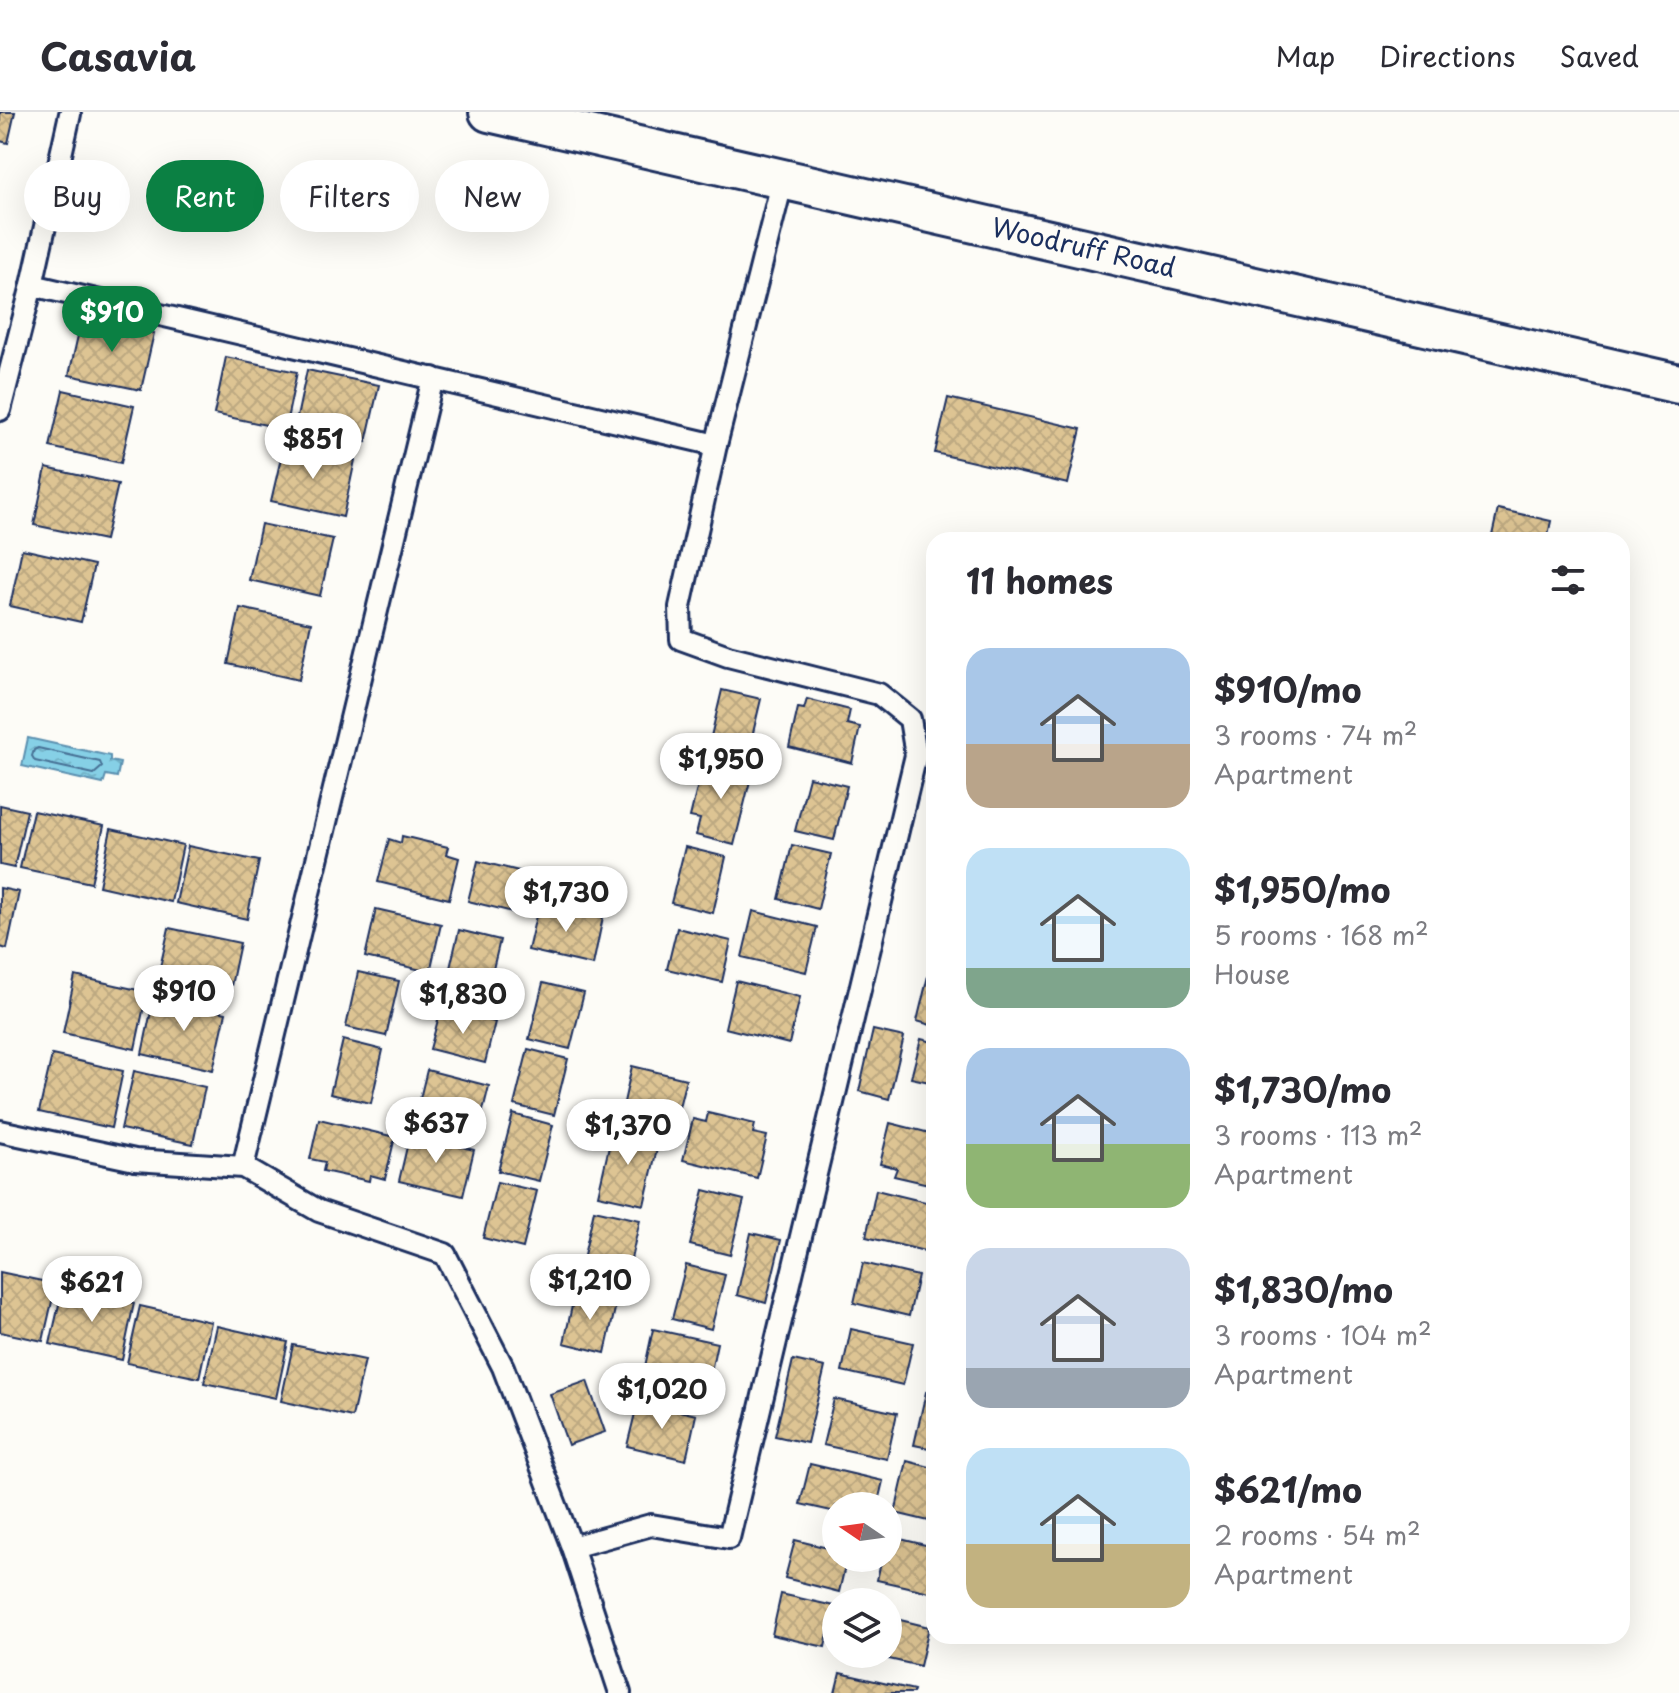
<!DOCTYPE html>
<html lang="en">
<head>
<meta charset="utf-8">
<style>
  body { margin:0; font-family:"Playpen Sans",sans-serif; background:#f2f2f3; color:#2b2b33; height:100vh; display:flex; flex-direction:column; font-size:30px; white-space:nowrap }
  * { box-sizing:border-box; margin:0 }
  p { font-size:26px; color:#7c7c81 }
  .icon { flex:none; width:44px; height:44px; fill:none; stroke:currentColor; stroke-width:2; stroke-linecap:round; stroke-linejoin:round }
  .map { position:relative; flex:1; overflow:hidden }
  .side { position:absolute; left:926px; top:420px; width:704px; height:1112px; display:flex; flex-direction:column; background:#fff; border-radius:24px; box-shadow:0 8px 32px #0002 }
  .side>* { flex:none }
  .top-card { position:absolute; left:24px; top:48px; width:760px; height:72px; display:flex; gap:16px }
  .needle { width:52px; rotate:283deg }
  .controls { position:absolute; left:822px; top:1380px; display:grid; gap:16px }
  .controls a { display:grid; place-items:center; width:80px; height:80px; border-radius:50%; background:#fff; box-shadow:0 8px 32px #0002; font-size:40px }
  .price { position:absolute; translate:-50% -68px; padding:0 18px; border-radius:28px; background:#fff; color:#222; font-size:26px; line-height:52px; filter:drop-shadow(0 2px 4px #0008) }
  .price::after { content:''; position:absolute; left:50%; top:48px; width:24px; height:18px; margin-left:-12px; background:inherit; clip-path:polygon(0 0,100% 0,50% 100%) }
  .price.current { background:#0b8043; color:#fff }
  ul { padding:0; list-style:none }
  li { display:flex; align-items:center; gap:24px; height:200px; padding:0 40px }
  li span { display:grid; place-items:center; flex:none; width:224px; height:160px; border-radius:24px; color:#555 }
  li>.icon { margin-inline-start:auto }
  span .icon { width:96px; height:96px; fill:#fffc; stroke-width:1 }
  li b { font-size:34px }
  h2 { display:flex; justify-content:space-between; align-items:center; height:96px; padding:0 40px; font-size:34px }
  .pill { padding:0 28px; border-radius:36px; background:#fff; box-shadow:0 8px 32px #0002; font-size:28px; line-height:72px }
  .pill.current { background:#0b8043; color:#fff }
  header { display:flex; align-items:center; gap:48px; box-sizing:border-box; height:112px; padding:0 40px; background:#fff; border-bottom:2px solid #e1e1e2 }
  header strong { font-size:38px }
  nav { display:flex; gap:44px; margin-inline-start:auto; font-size:28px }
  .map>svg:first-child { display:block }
  .water { fill:url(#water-ripples); stroke:#5b90b0; stroke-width:2 }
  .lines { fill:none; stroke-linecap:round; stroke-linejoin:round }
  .shore { stroke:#466f94; stroke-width:2 }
  .building { fill:url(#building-cross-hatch); stroke:#1b2f5e; stroke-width:2 }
  .service-casing { stroke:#1b2f5e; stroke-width:26 }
  .minor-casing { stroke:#1b2f5e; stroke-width:44 }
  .service { stroke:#fdfcf7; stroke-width:20 }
  .minor { stroke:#fdfcf7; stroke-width:38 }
  .labels { text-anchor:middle; stroke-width:8; stroke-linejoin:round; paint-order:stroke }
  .street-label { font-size:26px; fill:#1b2f5e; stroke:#fdfcf7 }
</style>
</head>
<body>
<header>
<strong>Casavia</strong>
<nav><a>Map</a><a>Directions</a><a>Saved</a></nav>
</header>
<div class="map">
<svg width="1679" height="1581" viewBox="0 0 1679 1581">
  <defs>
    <pattern id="water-ripples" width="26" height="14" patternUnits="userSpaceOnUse" patternTransform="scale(2)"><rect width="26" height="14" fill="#86d0e6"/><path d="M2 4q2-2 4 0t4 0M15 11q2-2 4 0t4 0" fill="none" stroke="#73b3c8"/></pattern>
    <pattern id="building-cross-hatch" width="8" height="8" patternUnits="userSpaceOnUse" patternTransform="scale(2)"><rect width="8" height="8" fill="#ddc493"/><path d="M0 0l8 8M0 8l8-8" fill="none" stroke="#bda981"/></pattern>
  </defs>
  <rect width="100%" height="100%" fill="#fdfcf7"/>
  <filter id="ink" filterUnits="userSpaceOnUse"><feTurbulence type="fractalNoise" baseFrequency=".0125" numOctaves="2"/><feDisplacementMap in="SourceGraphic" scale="16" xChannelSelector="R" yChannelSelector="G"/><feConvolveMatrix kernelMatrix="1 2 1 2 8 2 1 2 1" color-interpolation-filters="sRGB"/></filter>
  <g filter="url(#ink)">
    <polygon class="water" points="28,626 110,644 110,649 120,651 117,665 106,663 103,672 22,654"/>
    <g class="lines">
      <polygon class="shore" points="38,636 100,650 102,655 94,662 35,649 32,644 34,638"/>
    </g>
    <g class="building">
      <polygon points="0,0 15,0 8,31 0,29"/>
      <polygon points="82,206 154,221 141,278 69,263"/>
      <polygon points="226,245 297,260 285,317 214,302"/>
      <polygon points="307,258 379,273 366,330 295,315"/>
      <polygon points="63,278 134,294 121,351 50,335"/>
      <polygon points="948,286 1081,317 1068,372 935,341"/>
      <polygon points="284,333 355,348 343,405 271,389"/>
      <polygon points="46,356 118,372 105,428 34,413"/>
      <polygon points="1498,397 1551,409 1547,428 1491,428"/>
      <polygon points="261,412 333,427 320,484 249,468"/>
      <polygon points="22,437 94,453 81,510 10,494"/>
      <polygon points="240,496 311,511 299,568 228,552"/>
      <polygon points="722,578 761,587 748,642 709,633"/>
      <polygon points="807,587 850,598 847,612 860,615 852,651 789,635 798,596 804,597"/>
      <polygon points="715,647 753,657 734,733 696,723 700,707 690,705 701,660 711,662"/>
      <polygon points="809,665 847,674 834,728 795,719"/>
      <polygon points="0,693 27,699 14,756 0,753"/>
      <polygon points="33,699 104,714 91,771 20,756"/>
      <polygon points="111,717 183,733 171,790 99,774"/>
      <polygon points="402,724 448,735 446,742 459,746 449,787 378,770 389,727 401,731"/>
      <polygon points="792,733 831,742 818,797 779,787"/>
      <polygon points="188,734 259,749 247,807 176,791"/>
      <polygon points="685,735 726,745 713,801 671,791"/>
      <polygon points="478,749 531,762 521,802 468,789"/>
      <polygon points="0,776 19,780 7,837 0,835"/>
      <polygon points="539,791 603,805 593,853 528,838"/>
      <polygon points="376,797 441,812 430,860 365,845"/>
      <polygon points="753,799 817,815 806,860 742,845"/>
      <polygon points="169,816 240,831 228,888 156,873"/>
      <polygon points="677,816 731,829 722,870 667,857"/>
      <polygon points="459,818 500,828 487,882 446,873"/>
      <polygon points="358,860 399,869 386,924 346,915"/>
      <polygon points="75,864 147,880 135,937 63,921"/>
      <polygon points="928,864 934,865 934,914 917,909"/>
      <polygon points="736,869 800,885 789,932 725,916"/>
      <polygon points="543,871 584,881 570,937 529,927"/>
      <polygon points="154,885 226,901 213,958 142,942"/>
      <polygon points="441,897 495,910 485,951 430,937"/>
      <polygon points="873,918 904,925 889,987 859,979"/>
      <polygon points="921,927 933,930 934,927 934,971 911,966"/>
      <polygon points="343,928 383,938 371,991 330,982"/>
      <polygon points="528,937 568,947 554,1003 514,993"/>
      <polygon points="52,943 123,959 111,1016 39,1000"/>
      <polygon points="632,954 686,967 676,1007 623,995"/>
      <polygon points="427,958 489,974 478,1019 416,1003"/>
      <polygon points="134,959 205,975 193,1032 121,1017"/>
      <polygon points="708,1001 755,1012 753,1021 767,1024 757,1066 683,1048 693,1007 706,1010"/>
      <polygon points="513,1002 553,1013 539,1069 498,1059"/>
      <polygon points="319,1007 395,1025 385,1067 370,1063 369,1069 323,1059 325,1050 310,1047"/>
      <polygon points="890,1011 934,1022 933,1073 894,1064 897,1056 880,1052"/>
      <polygon points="613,1017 659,1028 644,1093 598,1083"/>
      <polygon points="410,1022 474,1038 463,1084 399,1069"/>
      <polygon points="497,1070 537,1079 523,1136 483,1126"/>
      <polygon points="704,1078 744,1088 730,1143 690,1133"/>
      <polygon points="876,1078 934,1092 934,1118 929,1140 866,1125"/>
      <polygon points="594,1098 640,1108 625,1173 580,1162"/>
      <polygon points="751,1121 781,1128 766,1191 737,1183"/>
      <polygon points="863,1151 918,1164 909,1204 854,1191"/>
      <polygon points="686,1153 725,1163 711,1217 672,1207"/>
      <polygon points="0,1160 56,1172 43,1229 0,1220"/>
      <polygon points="63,1175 134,1191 122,1248 50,1232"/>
      <polygon points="575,1180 617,1188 605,1241 564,1231"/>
      <polygon points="140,1194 211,1210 199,1266 127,1251"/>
      <polygon points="217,1214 288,1230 276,1286 204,1271"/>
      <polygon points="653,1217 717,1231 707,1278 643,1264"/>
      <polygon points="851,1217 913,1231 903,1273 842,1259"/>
      <polygon points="293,1233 365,1248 352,1305 281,1289"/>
      <polygon points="793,1248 825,1255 807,1331 775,1324"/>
      <polygon points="587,1269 605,1320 568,1333 550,1282"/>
      <polygon points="926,1280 934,1282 934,1337 914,1333"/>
      <polygon points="834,1287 897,1301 887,1347 823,1333"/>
      <polygon points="638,1289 696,1303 686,1348 627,1334"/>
      <polygon points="907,1349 934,1356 933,1410 895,1401"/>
      <polygon points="810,1352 883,1369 877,1394 836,1394 836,1400 800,1392"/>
      <polygon points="888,1424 934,1435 934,1481 877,1468 882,1446 888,1446"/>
      <polygon points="795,1428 836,1438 836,1446 847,1446 839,1480 785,1466"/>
      <polygon points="781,1482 834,1494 825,1535 772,1523"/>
      <polygon points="888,1505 929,1515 920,1554 867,1542 888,1542"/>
      <polygon points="840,1561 914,1578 913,1581 835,1581"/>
    </g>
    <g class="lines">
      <defs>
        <g id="service">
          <polyline points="32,173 716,333"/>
          <polyline points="0,298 32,173 70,2"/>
          <polyline points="0,1019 135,1048 243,1055 319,1099 445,1142 503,1255 572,1435 620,1581"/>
          <polyline points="243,1055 433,266"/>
          <polyline points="572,1435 651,1413 729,1426 916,643 910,607 879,582 728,544 681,527 680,495 716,333 783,67"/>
        </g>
        <g id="minor">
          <path id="s1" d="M489,0l1190,272"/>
        </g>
      </defs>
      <use href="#service" class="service-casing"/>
      <use href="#minor" class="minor-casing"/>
      <use href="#service" class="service"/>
      <use href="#minor" class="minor"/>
    </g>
  </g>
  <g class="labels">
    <g class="street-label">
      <text dy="9" stroke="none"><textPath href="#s1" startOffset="610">Woodruff Road</textPath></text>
    </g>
  </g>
</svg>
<div class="controls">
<a><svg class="needle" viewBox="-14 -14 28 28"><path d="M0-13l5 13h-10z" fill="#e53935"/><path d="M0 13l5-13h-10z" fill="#7c7c81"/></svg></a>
<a><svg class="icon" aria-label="layers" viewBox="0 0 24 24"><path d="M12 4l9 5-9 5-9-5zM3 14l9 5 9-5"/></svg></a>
</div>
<b class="price current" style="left:112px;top:242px">$910</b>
<b class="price" style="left:313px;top:369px">$851</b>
<b class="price" style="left:721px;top:689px">$1,950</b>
<b class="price" style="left:566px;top:822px">$1,730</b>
<b class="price" style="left:184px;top:921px">$910</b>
<b class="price" style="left:463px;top:924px">$1,830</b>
<b class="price" style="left:436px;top:1053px">$637</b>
<b class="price" style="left:628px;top:1055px">$1,370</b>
<b class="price" style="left:590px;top:1210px">$1,210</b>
<b class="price" style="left:92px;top:1212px">$621</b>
<b class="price" style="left:662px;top:1319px">$1,020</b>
<div class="top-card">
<a class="pill">Buy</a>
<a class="pill current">Rent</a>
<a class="pill">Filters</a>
<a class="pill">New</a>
</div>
<section class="side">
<h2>11 homes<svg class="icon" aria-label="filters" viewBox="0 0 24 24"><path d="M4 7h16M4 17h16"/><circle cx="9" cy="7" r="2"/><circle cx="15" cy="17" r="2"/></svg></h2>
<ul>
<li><span style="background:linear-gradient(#a9c7e8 60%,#b9a48a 0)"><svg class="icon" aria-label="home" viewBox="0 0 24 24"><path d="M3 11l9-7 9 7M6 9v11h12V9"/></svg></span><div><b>$910/mo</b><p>3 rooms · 74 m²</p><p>Apartment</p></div></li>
<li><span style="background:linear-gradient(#bfe0f5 75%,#7fa58c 0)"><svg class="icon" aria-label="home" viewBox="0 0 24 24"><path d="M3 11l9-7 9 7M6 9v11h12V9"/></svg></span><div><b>$1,950/mo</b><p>5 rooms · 168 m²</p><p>House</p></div></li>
<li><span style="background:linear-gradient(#a9c7e8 60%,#8fb573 0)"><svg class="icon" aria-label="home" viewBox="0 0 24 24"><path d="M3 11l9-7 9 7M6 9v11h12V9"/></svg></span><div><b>$1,730/mo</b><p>3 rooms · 113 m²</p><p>Apartment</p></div></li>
<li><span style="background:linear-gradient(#c9d6e8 75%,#9aa5b1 0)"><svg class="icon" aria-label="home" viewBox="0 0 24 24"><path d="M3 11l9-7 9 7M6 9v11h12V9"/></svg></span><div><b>$1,830/mo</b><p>3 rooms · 104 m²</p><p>Apartment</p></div></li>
<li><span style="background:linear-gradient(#bfe0f5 60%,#c2b280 0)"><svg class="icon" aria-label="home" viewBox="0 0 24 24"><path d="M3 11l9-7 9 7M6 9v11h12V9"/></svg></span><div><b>$621/mo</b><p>2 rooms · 54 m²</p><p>Apartment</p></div></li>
</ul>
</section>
</div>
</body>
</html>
